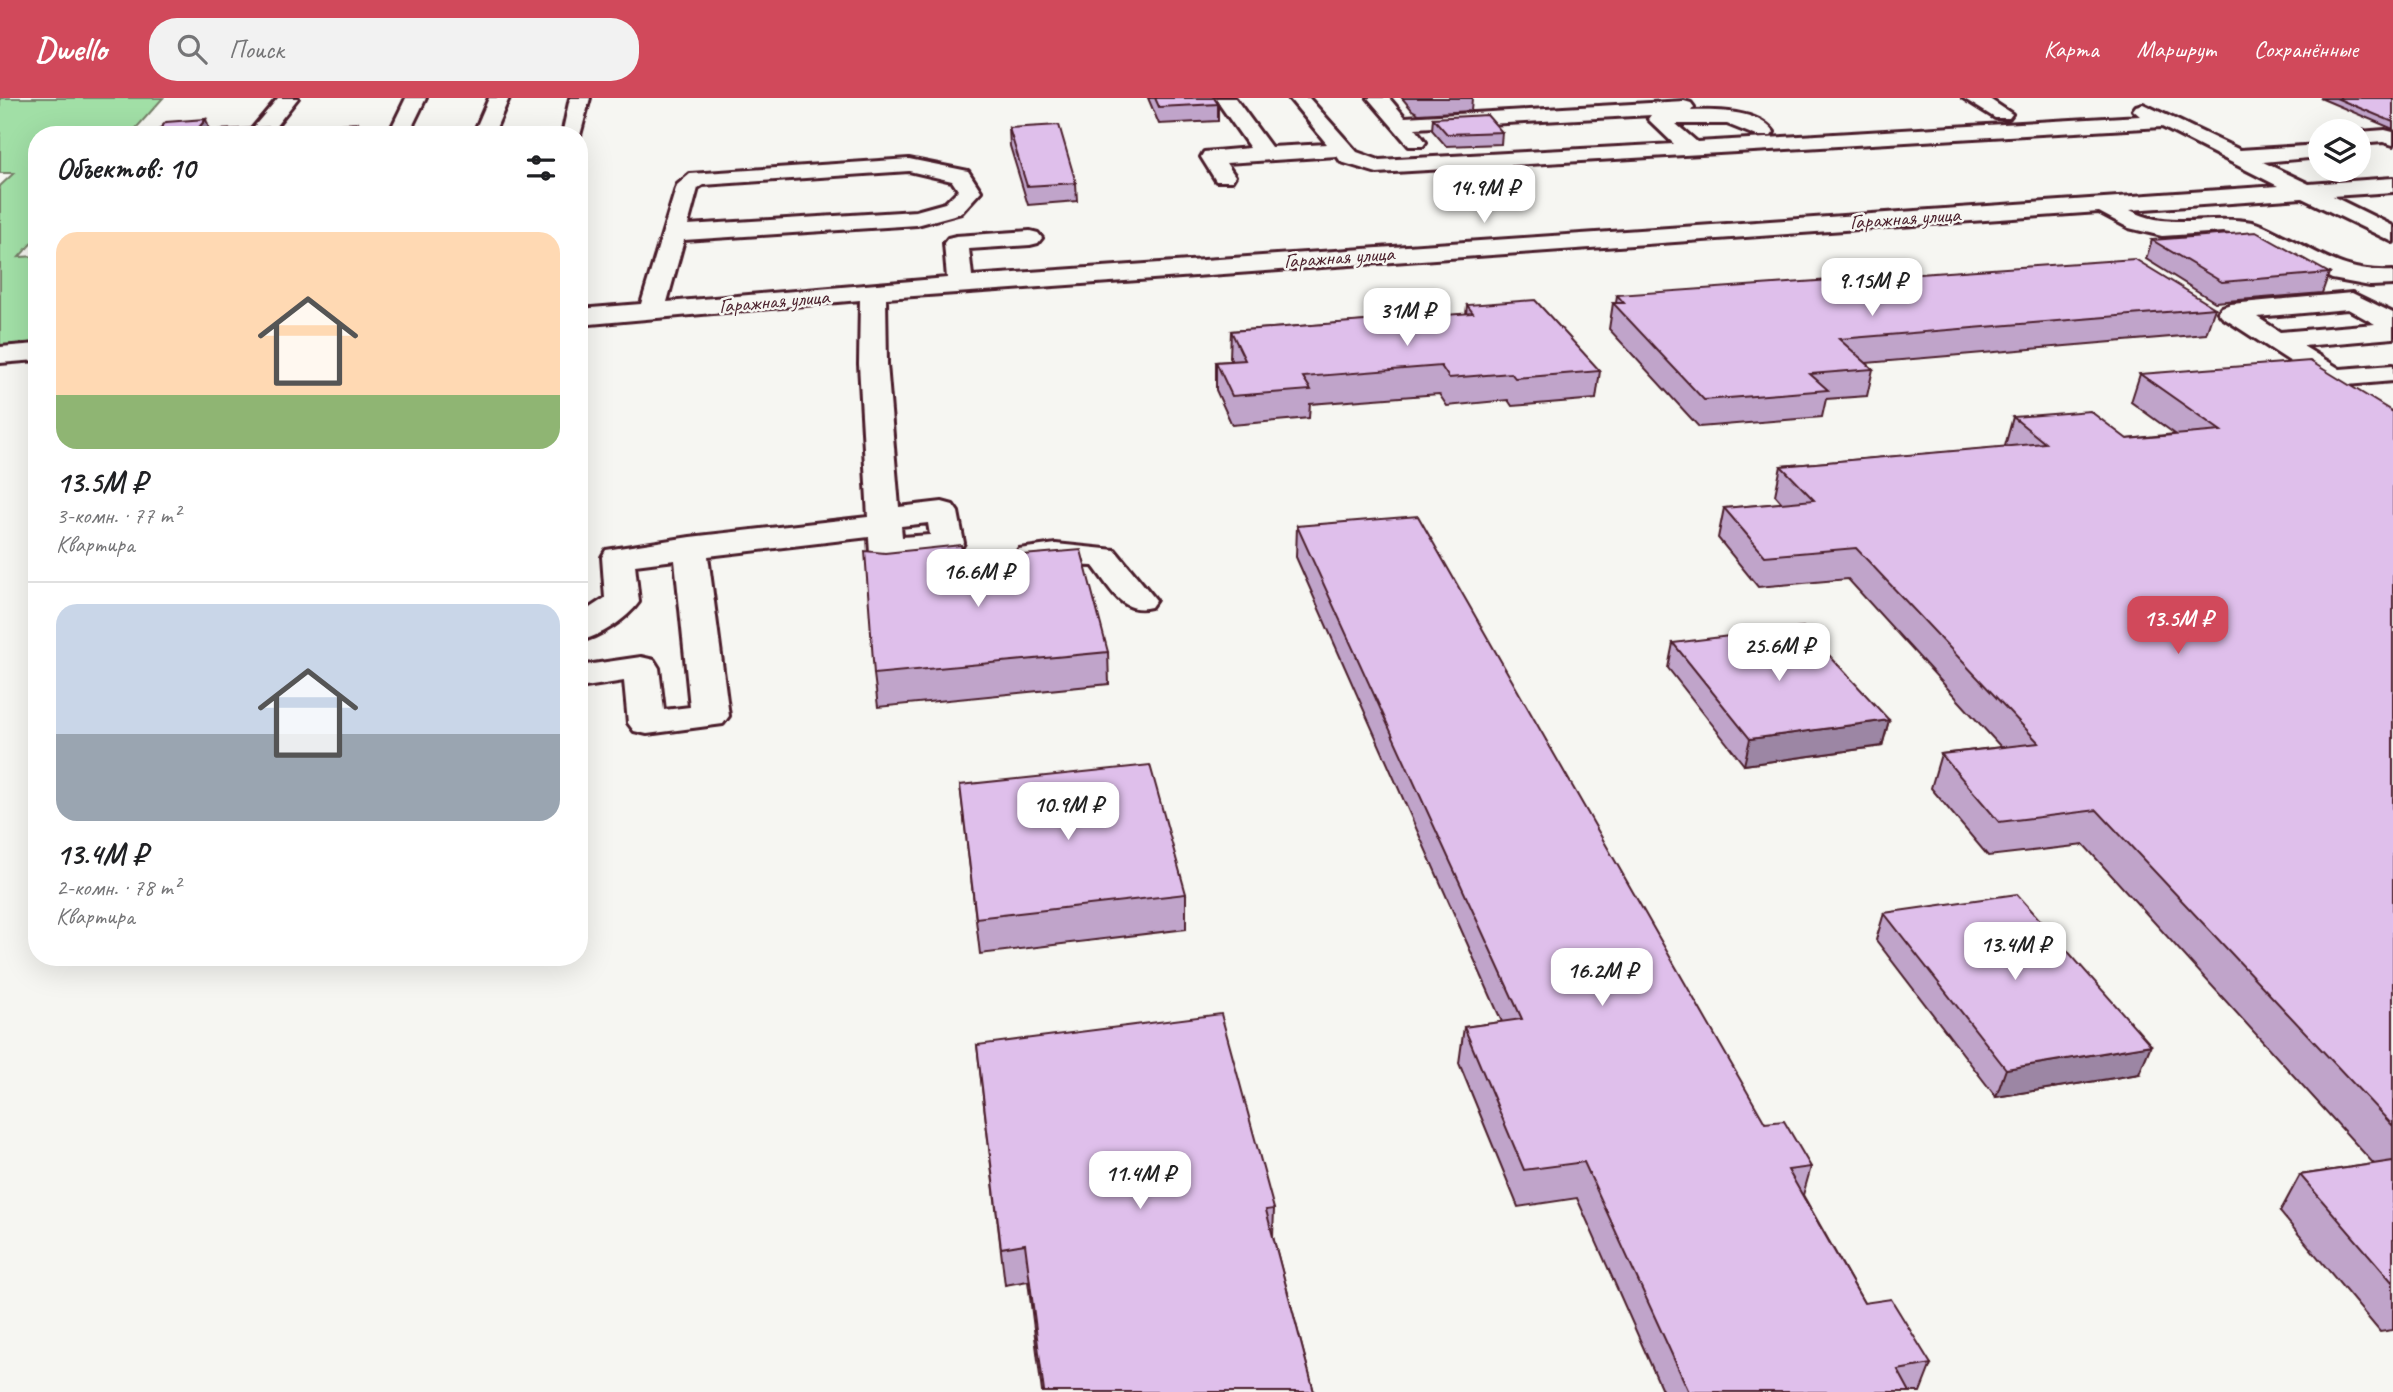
<!DOCTYPE html>
<html lang="ru">
<head>
<meta charset="utf-8">
<style>
  body { margin:0; font-family:Caveat,sans-serif; background:#f2f2f2; color:#202124; height:100vh; display:flex; flex-direction:column; font-size:26px; white-space:nowrap }
  * { box-sizing:border-box; margin:0 }
  p { font-size:23px; color:#757577 }
  .icon { flex:none; width:38px; height:38px; fill:none; stroke:currentColor; stroke-width:2; stroke-linecap:round; stroke-linejoin:round }
  .map { position:relative; flex:1; overflow:hidden }
  .drawer { position:absolute; left:28px; top:28px; width:560px; height:840px; display:flex; flex-direction:column; background:#fff; border-radius:28px; box-shadow:0 7px 28px #0002 }
  .drawer>* { flex:none }
  .controls { position:absolute; left:2308px; top:21px; display:grid; gap:14px }
  .controls a { display:grid; place-items:center; width:63px; height:63px; border-radius:50%; background:#fff; box-shadow:0 7px 28px #0002; font-size:35px }
  .price { position:absolute; translate:-50% -60px; padding:0 16px; border-radius:14px; background:#fff; color:#222; font-size:23px; line-height:46px; filter:drop-shadow(0 2px 4px #0008) }
  .price::after { content:''; position:absolute; left:50%; top:42px; width:21px; height:16px; margin-left:-10px; background:inherit; clip-path:polygon(0 0,100% 0,50% 100%) }
  .price.on { background:#d1495b; color:#fff }
  ul { padding:0; list-style:none }
  li { display:grid; align-content:center; gap:14px; height:371px; padding:0 28px }
  li+li { border-top:2px solid #e0e0e0 }
  li span { display:grid; place-items:center; height:217px; border-radius:21px; color:#555 }
  li>.icon { margin-inline-start:auto }
  span .icon { width:126px; height:126px; fill:#fffc; stroke-width:1 }
  li b { font-size:30px }
  h2 { display:flex; justify-content:space-between; align-items:center; height:84px; padding:0 28px; font-size:30px }
  header { display:flex; align-items:center; gap:42px; box-sizing:border-box; height:98px; padding:0 35px; background:#d1495b; color:#fff }
  header strong { font-size:33px }
  nav { display:flex; gap:38px; margin-inline-start:auto; font-size:24px }
  .search { width:490px; height:63px; background:#f2f2f2; display:flex; align-items:center; gap:18px; box-sizing:border-box; padding:0 24px; border-radius:28px; color:#757577; font-size:26px }
  .map>svg:first-child { display:block }
  .green { fill:#a1dfa6; stroke:#767f68; stroke-width:2 }
  .lines { fill:none; stroke-linecap:round; stroke-linejoin:round }
  .minor-casing { stroke:#4a1f2b; stroke-width:6 }
  .minor { fill:#f6f6f2; fill-rule:evenodd }
  .wall { fill:#c0a4ca; stroke:#4a1f2b; stroke-width:2 }
  .shaded-wall { fill:#9c86a4; stroke:#4a1f2b; stroke-width:2 }
  .building { fill:#dfbfeb; stroke:#4a1f2b; stroke-width:2 }
  .labels { text-anchor:middle; stroke-width:5; stroke-linejoin:round; paint-order:stroke }
  .far-street-label { font-size:21px; fill:#4a1f2b; stroke:#f6f6f2 }
</style>
</head>
<body>
<header>
<strong>Dwello</strong>
<div class="search"><svg class="icon" aria-label="search" viewBox="0 0 24 24"><circle cx="10" cy="10" r="6"/><path d="M15 15l6 6"/></svg>Поиск</div>
<nav><a>Карта</a><a>Маршрут</a><a>Сохранённые</a></nav>
</header>
<div class="map">
<svg width="2393" height="1294" viewBox="0 0 2393 1294">
  <rect width="100%" height="100%" fill="#f6f6f2"/>
  <filter id="ink" filterUnits="userSpaceOnUse"><feTurbulence type="fractalNoise" baseFrequency=".0143" numOctaves="2"/><feDisplacementMap in="SourceGraphic" scale="14" xChannelSelector="R" yChannelSelector="G"/><feConvolveMatrix kernelMatrix="1 2 1 2 8 2 1 2 1" color-interpolation-filters="sRGB"/></filter>
  <g filter="url(#ink)">
    <polygon class="green" points="0,0 163,0 130,37 37,37 37,139 19,159 37,158 37,249 0,252 0,88 14,75 0,75"/>
    <g class="lines">
      <defs>
        <g id="minor">
          <polygon points="278,0 298,0 275,29 286,37 255,35 252,31"/>
          <polygon points="406,0 426,0 408,37 388,37"/>
          <polygon points="489,0 509,0 493,37 473,37"/>
          <polygon points="570,0 590,0 579,41 579,37 562,37"/>
          <path d="M1215,0h20l36,49 56,-3 -38,-46h20l48,54 22,8 295,-16 -26,-25 3,-4 -236,13 11,14 -3,4h-14l-41,-48h21l16,19 279,-16 7,2 3,4 -3,4c25,-1 67,-1 83,21l-3,4h-14l-30,-12h-51l21,18 443,-26 -7,-6 3,-4 7,-2 97,46 80,-5v12l-57,5 46,22 84,-6v14l-61,4 61,30v16l-91,-44 -172,12c39,21 79,4 122,12 12,3 23,10 34,15 40,20 61,36 107,34v14l-23,1 -38,-7 -87,-44 -22,-3 -61,4 -33,-8 -30,-16 -1213,86 1,66 12,143 43,-5 11,3 5,7 6,31 -4,7 -57,6 1,3 18,-2 12,3 5,7 -5,7 -46,7 -12,-3 -5,-7 -2,-34 -161,19 21,160 -6,8 -76,10 -13,-3 -6,-8 -4,-42 -45,7v-22l62,-9 13,3 5,8 5,42 26,-3 -15,-147 -40,5 4,37c-12,17 -40,35 -60,39v-26l26,-17 -3,-41 4,-7 84,-13 178,-20 -9,-153 1,-64 -281,25v-16l62,-5 36,-119 13,-11 219,-15 59,12 13,20 -20,22 -44,12 -233,15 -17,62 280,-24 -3,-35 4,-5 8,-2 74,-5 8,2 4,5 -4,5 -8,2 -61,4 3,27 1306,-90 -116,-59 -785,46 -36,-11 -4,-6 -111,7 9,13 -3,5h-16l-15,-24 3,-5 46,-4zM909,73l43,10 6,9 -13,13 -29,8 -228,14 10,-37 5,-3zM928,425l2,12 -28,2 -1,-11z"/>
          <polygon points="1963,0 1988,0 2012,16 2009,20 1995,20"/>
          <polygon points="2385,32 2393,34 2393,47 2383,44 2359,46 2359,34"/>
          <path d="M2352,195l41,20v25l-90,8 37,23 53,-4v16l-58,5 -10,-2 -103,-67 -4,-5 4,-5 9,-3zM2348,211l27,15 -95,8 -23,-15z"/>
          <polygon points="37,246 37,262 0,265 0,249"/>
          <path d="M1056,446l59,6 41,50 -5,7c-30,8 -41,-20 -58,-41 -23,-1 -52,2 -74,-3l-4,-7 4,-7z"/>
        </g>
      </defs>
      <use href="#minor" class="minor-casing"/>
      <use href="#minor" class="minor"/>
    </g>
    <g class="wall">
      <polygon points="1148,0 1214,0 1218,6 1218,23 1159,26"/>
      <polygon points="1402,0 1472,0 1471,13 1419,16 1412,12"/>
      <polygon points="2320,0 2393,0 2393,31"/>
      <polygon points="1433,20 1502,34 1501,46 1446,48 1432,32"/>
      <polygon points="1009,30 1076,85 1077,103 1028,107 1010,48"/>
      <polygon points="2152,142 2329,175 2322,195 2215,204 2146,161"/>
      <polygon points="1617,197 2215,210 2206,236 1866,265 1873,271 1867,298 1826,301 1822,319 1699,329 1609,231 1613,205 1616,205"/>
      <polygon points="1467,207 1600,273 1596,301 1512,308 1508,302 1447,308 1439,296 1310,306 1309,320 1232,327 1216,292 1216,264 1232,263 1230,260 1231,233 1466,216"/>
      <polygon points="2140,276 2393,314 2393,1232 2380,1234 2280,1114 2300,1077 2374,1066 2084,747 1988,758 1931,690 1941,656 2001,649 1848,481 1758,489 1718,440 1724,410 1782,405 1775,397 1781,368 2006,349 2005,348 2013,319 2127,341 2175,336 2131,304"/>
      <polygon points="1297,428 1765,1025 1811,1069 1803,1097 1864,1205 1931,1266 1920,1294 1663,1294 1577,1100 1518,1109 1459,965 1464,929 1502,924 1296,459"/>
      <polygon points="964,462 1108,554 1109,586 878,609 874,576"/>
      <polygon points="1673,545 1889,622 1882,648 1744,667 1668,570"/>
      <polygon points="960,687 1186,796 1186,831 980,856"/>
      <polygon points="1884,815 2139,976 1996,999 1876,842"/>
      <polygon points="977,947 1274,1111 1273,1139 1314,1294 1042,1294 1028,1183 1005,1187"/>
    </g>
    <g class="shaded-wall">
      <polygon points="206,21 211,37 196,33"/>
      <polygon points="358,25 361,37 351,37"/>
      <polygon points="1889,622 1882,648 1744,667 1750,641"/>
      <polygon points="2151,947 2139,976 1996,999 2006,971"/>
    </g>
    <g class="building">
      <polygon points="1155,0 1214,0 1218,6 1159,9"/>
      <polygon points="2336,0 2393,0 2393,24"/>
      <polygon points="1487,17 1502,34 1447,36 1433,20"/>
      <polygon points="206,21 196,33 358,25 351,37 154,37 166,24"/>
      <polygon points="1059,27 1076,85 1027,88 1009,30"/>
      <polygon points="2256,134 2329,175 2222,184 2152,142"/>
      <polygon points="2135,161 2215,210 1839,241 1873,271 1810,276 1828,292 1704,302 1613,205 1624,205 1617,197"/>
      <polygon points="1535,202 1600,273 1515,280 1511,275 1449,280 1441,268 1303,279 1311,292 1232,298 1216,264 1245,262 1231,233 1473,215 1467,207"/>
      <polygon points="2310,263 2393,314 2393,1028 2097,712 1999,724 1941,656 2039,645 1856,450 1765,458 1724,410 1814,402 1781,368 2045,345 2013,319 2090,313 2127,341 2221,333 2140,276"/>
      <polygon points="1418,418 1765,1025 1784,1023 1811,1069 1788,1072 1864,1205 1891,1201 1931,1266 1898,1272 1910,1294 1689,1294 1584,1064 1524,1072 1464,929 1522,921 1297,428"/>
      <polygon points="961,447 964,462 1081,452 1108,554 874,576 865,453 885,455"/>
      <polygon points="1803,529 1889,622 1750,641 1673,545"/>
      <polygon points="1150,667 1186,796 976,820 960,687"/>
      <polygon points="2017,796 2151,947 2006,971 1884,815"/>
      <polygon points="1221,916 1274,1111 1266,1112 1314,1294 1044,1294 1025,1146 1001,1150 977,947"/>
      <polygon points="2393,1063 2393,1185 2300,1077"/>
    </g>
  </g>
  <g class="labels">
    <g class="far-street-label">
      <text transform="translate(1905 120) rotate(-4)" y="7">Гаражная улица</text>
      <text transform="translate(1339 159) rotate(-4)" y="7">Гаражная улица</text>
      <text transform="translate(774 203) rotate(-5)" y="7">Гаражная улица</text>
    </g>
  </g>
</svg>
<div class="controls">
<a><svg class="icon" aria-label="layers" viewBox="0 0 24 24"><path d="M12 4l9 5-9 5-9-5zM3 14l9 5 9-5"/></svg></a>
</div>
<b class="price" style="left:1484px;top:127px">14.9M ₽</b>
<b class="price" style="left:1872px;top:220px">9.15M ₽</b>
<b class="price" style="left:1407px;top:250px">31M ₽</b>
<b class="price" style="left:978px;top:511px">16.6M ₽</b>
<b class="price on" style="left:2178px;top:558px">13.5M ₽</b>
<b class="price" style="left:1779px;top:585px">25.6M ₽</b>
<b class="price" style="left:1068px;top:744px">10.9M ₽</b>
<b class="price" style="left:2015px;top:884px">13.4M ₽</b>
<b class="price" style="left:1602px;top:910px">16.2M ₽</b>
<b class="price" style="left:1140px;top:1113px">11.4M ₽</b>
<section class="drawer">
<h2>Объектов: 10<svg class="icon" aria-label="filters" viewBox="0 0 24 24"><path d="M4 7h16M4 17h16"/><circle cx="9" cy="7" r="2"/><circle cx="15" cy="17" r="2"/></svg></h2>
<ul>
<li><span style="background:linear-gradient(#ffd9b3 75%,#8fb573 0)"><svg class="icon" aria-label="home" viewBox="0 0 24 24"><path d="M3 11l9-7 9 7M6 9v11h12V9"/></svg></span><div><b>13.5M ₽</b><p>3-комн. · 77 m²</p><p>Квартира</p></div></li>
<li><span style="background:linear-gradient(#c9d6e8 60%,#9aa5b1 0)"><svg class="icon" aria-label="home" viewBox="0 0 24 24"><path d="M3 11l9-7 9 7M6 9v11h12V9"/></svg></span><div><b>13.4M ₽</b><p>2-комн. · 78 m²</p><p>Квартира</p></div></li>
</ul>
</section>
</div>
</body>
</html>
